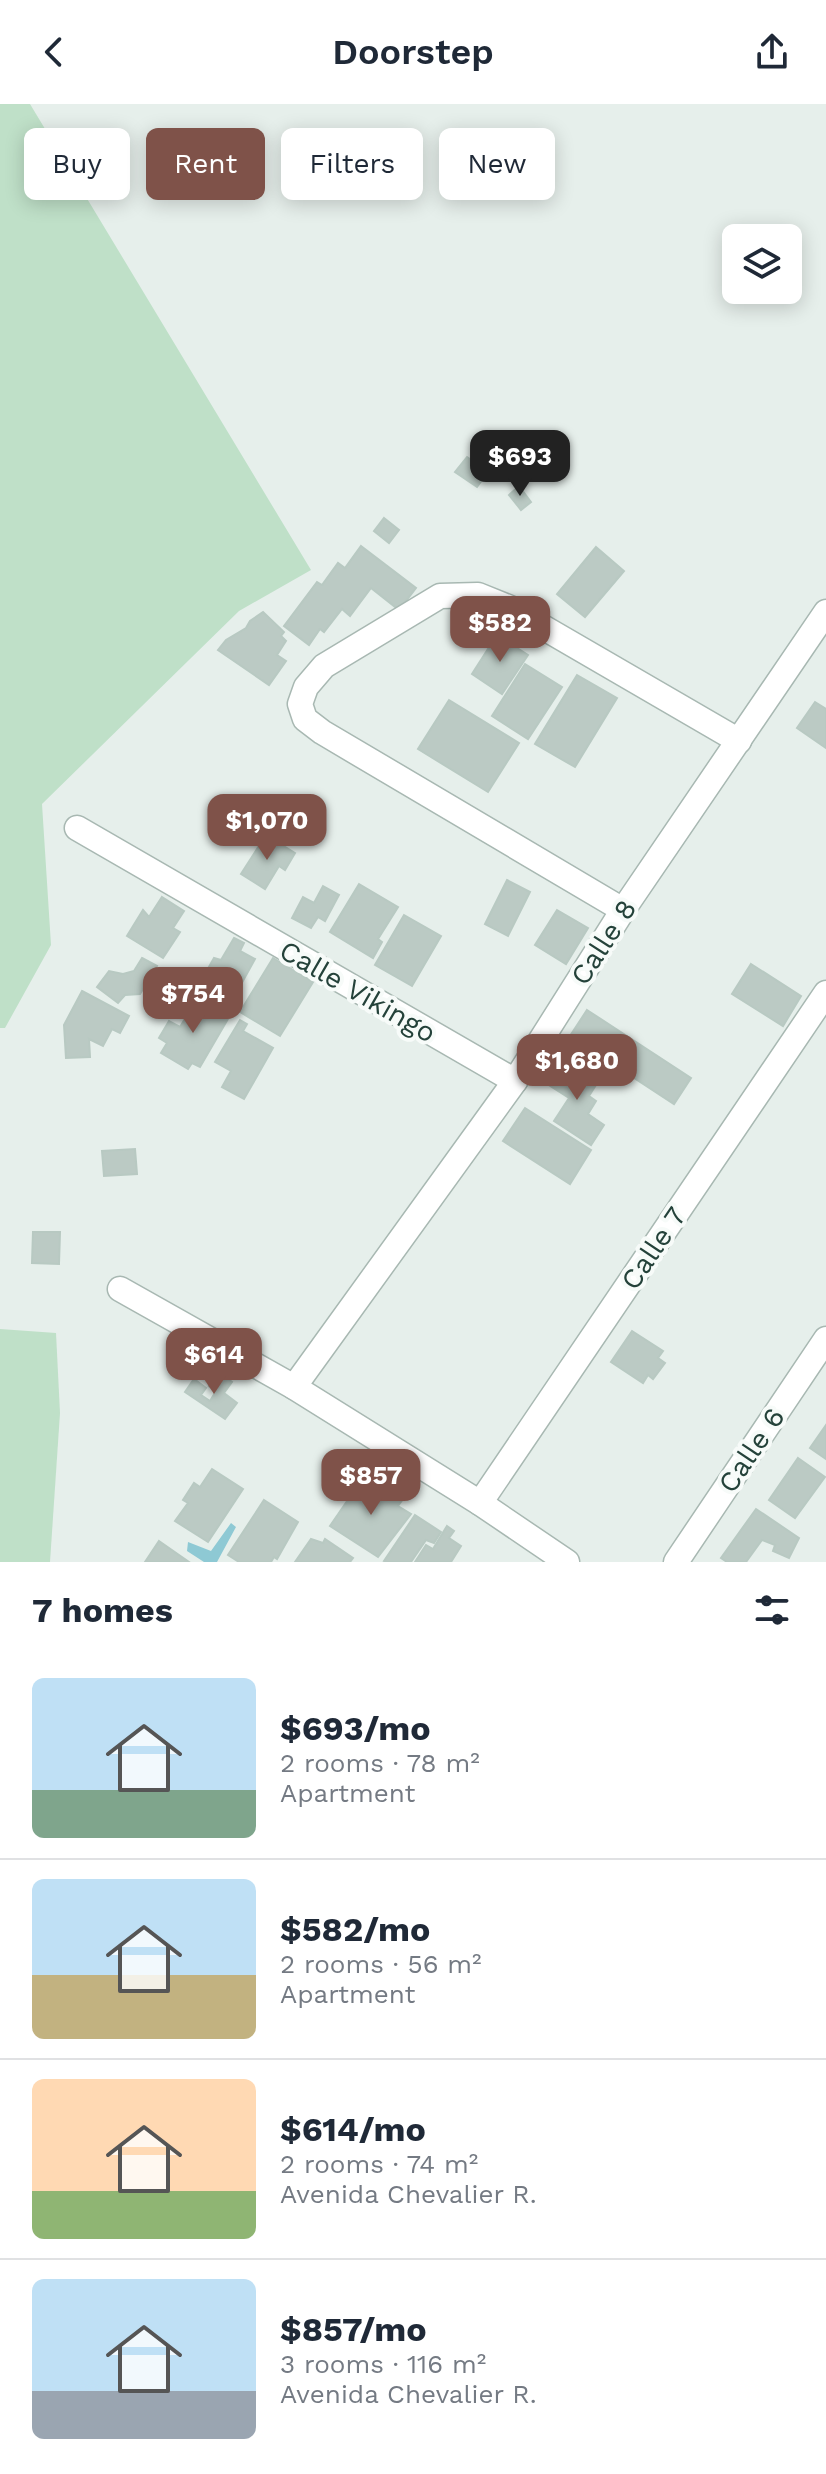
<!DOCTYPE html>
<html lang="en">
<head>
<meta charset="utf-8">
<style>
  body { margin:0; font-family:"Work Sans",sans-serif; background:#f2f2f3; color:#1f2937; height:100vh; display:flex; flex-direction:column; font-size:30px; white-space:nowrap }
  * { box-sizing:border-box; margin:0 }
  p { font-size:26px; color:#747a83 }
  .icon { flex:none; width:44px; height:44px; fill:none; stroke:currentColor; stroke-width:2; stroke-linecap:round; stroke-linejoin:round }
  .map { position:relative; height:1458px; overflow:hidden }
  .side { display:flex; flex-direction:column; background:#fff; flex:1 }
  .side>* { flex:none }
  .banner { position:absolute; left:24px; top:24px; width:778px; height:72px; display:flex; gap:16px }
  .buttons { position:absolute; left:722px; top:120px; display:grid; gap:16px }
  .buttons a { display:grid; place-items:center; width:80px; height:80px; border-radius:12px; background:#fff; box-shadow:0 4px 20px #0003; font-size:40px }
  .price { position:absolute; translate:-50% -68px; padding:0 18px; border-radius:16px; background:#7f5249; color:#fff; font-size:26px; line-height:52px; filter:drop-shadow(0 2px 4px #0008) }
  .price::after { content:''; position:absolute; left:50%; top:48px; width:24px; height:18px; margin-left:-12px; background:inherit; clip-path:polygon(0 0,100% 0,50% 100%) }
  .price.current { background:#222; color:#fff }
  ul { padding:0; list-style:none }
  li { display:flex; align-items:center; gap:24px; height:200px; padding:0 32px }
  li+li { border-top:2px solid #e0e1e3 }
  li span { display:grid; place-items:center; flex:none; width:224px; height:160px; border-radius:12px; color:#555 }
  li>.icon { margin-inline-start:auto }
  span .icon { width:96px; height:96px; fill:#fffc; stroke-width:1 }
  li b { font-size:34px }
  h2 { display:flex; justify-content:space-between; align-items:center; height:96px; padding:0 32px; font-size:34px }
  .pill { padding:0 28px; border-radius:12px; background:#fff; box-shadow:0 4px 20px #0003; font-size:28px; line-height:72px }
  .pill.current { background:#7f5249; color:#fff }
  header { display:flex; justify-content:space-between; align-items:center; height:104px; padding:0 32px; background:#fff; font-size:36px; font-weight:600 }
  .map>svg:first-child { display:block }
  .green { fill:#bfe0c8 }
  .water { fill:#8ec9d4 }
  .building { fill:#bbcac4; stroke:#b8c9c2; stroke-width:2 }
  .lines { fill:none; stroke-linecap:round; stroke-linejoin:round }
  .minor-casing { stroke:#a8b8b2; stroke-width:27 }
  .minor { stroke:#fff; stroke-width:24 }
  .labels { text-anchor:middle; stroke-width:8; stroke-linejoin:round; paint-order:stroke }
  .street-label { font-size:28px; fill:#24423a; stroke:#f7fbf9 }
</style>
</head>
<body>
<header><svg class="icon" aria-label="back" viewBox="0 0 24 24"><path d="M15 5l-7 7 7 7"/></svg>Doorstep<svg class="icon" aria-label="share" viewBox="0 0 24 24"><path d="M12 15V3M7 8l5-5 5 5M5 13v7h14v-7"/></svg></header>
<div class="map">
<svg width="826" height="1458" viewBox="0 0 826 1458">
  <rect width="100%" height="100%" fill="#e6efeb"/>
  <g class="green">
    <polygon points="0,0 30,0 311,466 239,507 42,700 51,841 5,924 0,924"/>
    <polygon points="0,1225 56,1229 60,1309 50,1458 0,1458"/>
  </g>
  <polygon class="water" points="231,1419 236,1423 217,1458 204,1458 187,1447 188,1438 211,1447"/>
  <g class="building">
    <polygon points="467,353 488,368 477,383 455,368"/>
    <polygon points="519,382 531,398 521,406 509,391"/>
    <polygon points="384,414 399,426 389,439 374,427"/>
    <polygon points="361,442 416,484 399,506 371,484 350,512 342,505 324,528 320,525 309,541 284,522 317,478 322,481 338,459 345,464"/>
    <polygon points="596,443 624,467 585,513 557,490"/>
    <polygon points="263,508 284,528 281,532 286,537 277,551 286,557 269,581 218,546 226,536 246,524 250,517"/>
    <polygon points="497,531 528,551 502,590 472,570"/>
    <polygon points="525,560 562,583 528,635 492,612"/>
    <polygon points="577,571 617,594 575,663 535,640"/>
    <polygon points="449,596 519,639 488,688 418,645"/>
    <polygon points="815,598 826,605 826,644 797,624"/>
    <polygon points="266,731 295,749 285,766 279,762 265,785 241,770"/>
    <polygon points="507,776 530,788 508,832 485,820"/>
    <polygon points="359,780 398,803 378,835 382,838 373,854 330,828"/>
    <polygon points="323,782 339,791 325,817 318,813 311,824 292,814 303,793 314,799"/>
    <polygon points="162,793 184,807 173,824 180,828 163,854 127,832 143,806 149,813"/>
    <polygon points="557,806 588,824 566,860 535,841"/>
    <polygon points="404,811 441,832 412,882 375,861"/>
    <polygon points="234,834 244,839 240,847 255,855 233,895 201,877 214,854 221,856"/>
    <polygon points="142,854 157,862 140,890 125,891 118,899 97,883 109,867 123,870 134,867"/>
    <polygon points="273,854 313,878 280,932 240,908"/>
    <polygon points="751,860 801,892 783,922 732,890"/>
    <polygon points="82,887 129,912 120,929 112,925 103,942 89,935 90,953 66,954 64,921"/>
    <polygon points="197,895 229,913 200,963 192,959 188,965 161,949 167,939 159,934 169,917 180,923"/>
    <polygon points="587,906 691,974 674,1000 570,932"/>
    <polygon points="240,916 247,920 243,927 273,944 244,995 222,983 231,967 215,958"/>
    <polygon points="579,959 601,973 589,992 596,997 588,1010 604,1021 591,1041 554,1017 569,994 544,978 555,962 570,973"/>
    <polygon points="525,1004 591,1046 570,1080 503,1037"/>
    <polygon points="135,1045 137,1070 104,1072 102,1047"/>
    <polygon points="33,1128 60,1128 59,1160 32,1159"/>
    <polygon points="632,1227 663,1247 658,1254 665,1259 653,1275 648,1271 643,1279 611,1258"/>
    <polygon points="219,1268 232,1278 224,1289 237,1299 225,1315 185,1288 194,1275 206,1284 201,1291 210,1297 216,1287 209,1282"/>
    <polygon points="826,1321 826,1355 810,1344"/>
    <polygon points="798,1354 825,1373 795,1414 769,1396"/>
    <polygon points="212,1365 243,1385 208,1438 175,1417 188,1399 183,1396 194,1379 200,1383"/>
    <polygon points="374,1376 403,1395 398,1402 411,1410 378,1453 330,1422 361,1377 370,1383"/>
    <polygon points="264,1396 298,1418 277,1455 274,1453 271,1458 239,1458 228,1451"/>
    <polygon points="756,1405 799,1434 789,1454 773,1447 775,1441 762,1436 746,1458 727,1458 721,1454"/>
    <polygon points="415,1411 441,1428 434,1439 426,1436 411,1458 387,1458 384,1457"/>
    <polygon points="447,1422 454,1427 449,1434 461,1442 451,1458 415,1458 426,1441 433,1445"/>
    <polygon points="311,1435 323,1439 325,1435 353,1454 350,1458 295,1458"/>
    <polygon points="159,1437 189,1458 145,1458"/>
  </g>
  <g class="lines">
    <defs>
      <g id="minor">
        <polyline points="77,724 515,977"/>
        <polyline points="623,806 322,628 305,615 300,600 306,583 324,562 440,492 478,491 508,503 739,637"/>
        <polyline points="120,1185 294,1283 480,1399 567,1458"/>
        <polyline points="294,1283 515,977 623,806 826,508"/>
        <polyline points="480,1399 826,889"/>
        <polyline points="676,1458 826,1235"/>
      </g>
    </defs>
    <use href="#minor" class="minor-casing"/>
    <use href="#minor" class="minor"/>
  </g>
  <g class="labels">
    <g class="street-label">
      <text transform="translate(603 838) rotate(-57)" y="10">Calle 8</text>
      <text transform="translate(358 887) rotate(30)" y="10">Calle Vikingo</text>
      <text transform="translate(653 1144) rotate(-56)" y="10">Calle 7</text>
      <text transform="translate(751 1346) rotate(-56)" y="10">Calle 6</text>
    </g>
  </g>
</svg>
<div class="buttons">
<a><svg class="icon" aria-label="layers" viewBox="0 0 24 24"><path d="M12 4l9 5-9 5-9-5zM3 14l9 5 9-5"/></svg></a>
</div>
<b class="price current" style="left:520px;top:394px">$693</b>
<b class="price" style="left:500px;top:560px">$582</b>
<b class="price" style="left:267px;top:758px">$1,070</b>
<b class="price" style="left:193px;top:931px">$754</b>
<b class="price" style="left:577px;top:998px">$1,680</b>
<b class="price" style="left:214px;top:1292px">$614</b>
<b class="price" style="left:371px;top:1413px">$857</b>
<div class="banner">
<a class="pill">Buy</a>
<a class="pill current">Rent</a>
<a class="pill">Filters</a>
<a class="pill">New</a>
</div>
</div>
<section class="side">
<h2>7 homes<svg class="icon" aria-label="filters" viewBox="0 0 24 24"><path d="M4 7h16M4 17h16"/><circle cx="9" cy="7" r="2"/><circle cx="15" cy="17" r="2"/></svg></h2>
<ul>
<li><span style="background:linear-gradient(#bfe0f5 70%,#7fa58c 0)"><svg class="icon" aria-label="home" viewBox="0 0 24 24"><path d="M3 11l9-7 9 7M6 9v11h12V9"/></svg></span><div><b>$693/mo</b><p>2 rooms · 78 m²</p><p>Apartment</p></div></li>
<li><span style="background:linear-gradient(#bfe0f5 60%,#c2b280 0)"><svg class="icon" aria-label="home" viewBox="0 0 24 24"><path d="M3 11l9-7 9 7M6 9v11h12V9"/></svg></span><div><b>$582/mo</b><p>2 rooms · 56 m²</p><p>Apartment</p></div></li>
<li><span style="background:linear-gradient(#ffd9b3 70%,#8fb573 0)"><svg class="icon" aria-label="home" viewBox="0 0 24 24"><path d="M3 11l9-7 9 7M6 9v11h12V9"/></svg></span><div><b>$614/mo</b><p>2 rooms · 74 m²</p><p>Avenida Chevalier R.</p></div></li>
<li><span style="background:linear-gradient(#bfe0f5 70%,#9aa5b1 0)"><svg class="icon" aria-label="home" viewBox="0 0 24 24"><path d="M3 11l9-7 9 7M6 9v11h12V9"/></svg></span><div><b>$857/mo</b><p>3 rooms · 116 m²</p><p>Avenida Chevalier R.</p></div></li>
</ul>
</section>
</body>
</html>
